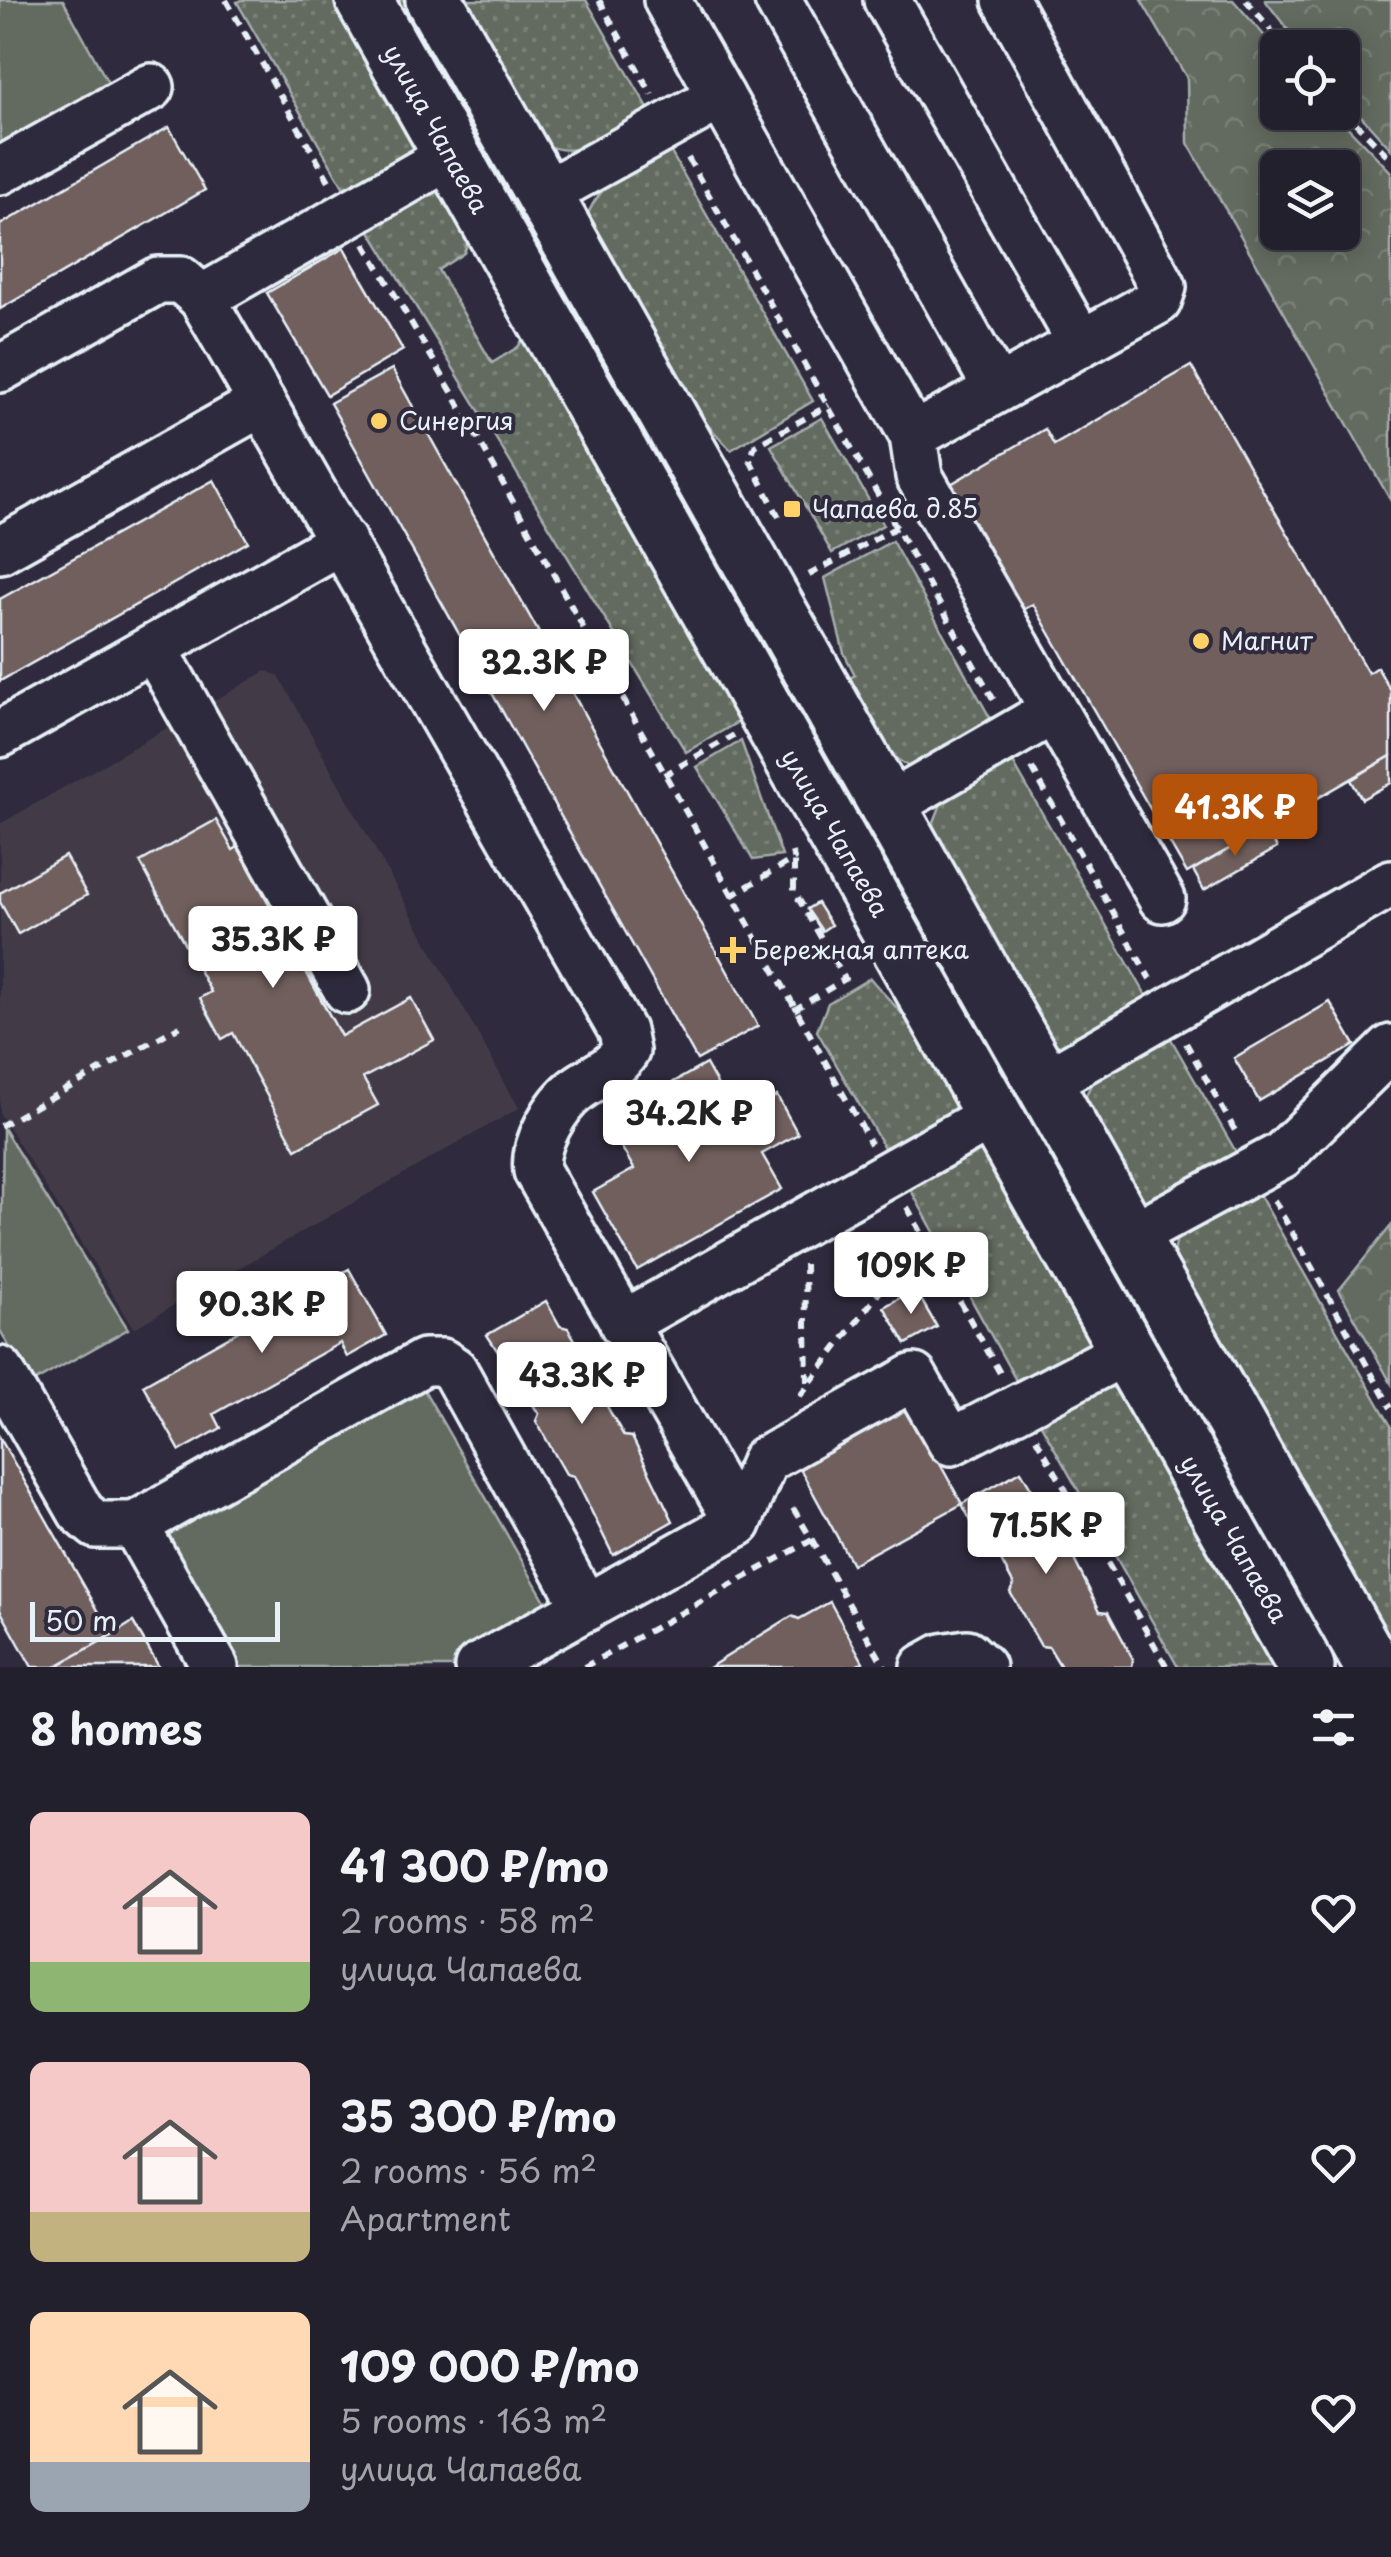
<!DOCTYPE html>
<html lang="en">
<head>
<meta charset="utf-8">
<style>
  body { margin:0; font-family:"Playpen Sans",sans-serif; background:#2f2d3a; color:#f1f3f6; height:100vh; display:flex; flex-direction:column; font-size:38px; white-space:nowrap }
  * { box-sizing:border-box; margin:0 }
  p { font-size:32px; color:#a3a3aa }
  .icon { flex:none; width:55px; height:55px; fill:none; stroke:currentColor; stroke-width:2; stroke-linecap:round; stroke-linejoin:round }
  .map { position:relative; height:1667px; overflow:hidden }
  .panel { display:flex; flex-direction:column; background:#23202e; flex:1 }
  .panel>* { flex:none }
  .buttons { position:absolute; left:1260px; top:30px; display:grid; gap:20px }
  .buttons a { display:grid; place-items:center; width:100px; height:100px; border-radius:15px; background:#23202e; box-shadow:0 5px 25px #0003,0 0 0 2px #403e4a; font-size:50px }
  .scale { position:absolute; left:30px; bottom:25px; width:250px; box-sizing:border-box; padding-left:10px; border:5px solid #e8f1f8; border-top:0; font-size:28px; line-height:35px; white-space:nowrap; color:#e8f1f8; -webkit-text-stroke:8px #2f2a3d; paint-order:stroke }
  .price { position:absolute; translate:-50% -85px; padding:0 22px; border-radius:10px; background:#fff; color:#222; font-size:32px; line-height:65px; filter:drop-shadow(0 2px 5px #0008) }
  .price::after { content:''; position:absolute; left:50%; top:60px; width:30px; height:22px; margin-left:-15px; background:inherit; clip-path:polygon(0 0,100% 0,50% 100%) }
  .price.current { background:#b45309; color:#fff }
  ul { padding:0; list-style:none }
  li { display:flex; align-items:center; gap:30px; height:250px; padding:0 30px }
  li span { display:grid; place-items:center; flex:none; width:280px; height:200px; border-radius:15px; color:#555 }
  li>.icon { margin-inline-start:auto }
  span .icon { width:120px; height:120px; fill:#fffc; stroke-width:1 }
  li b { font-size:42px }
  h2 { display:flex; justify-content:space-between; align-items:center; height:120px; padding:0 30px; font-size:42px }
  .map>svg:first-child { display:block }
  .built { fill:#423a47 }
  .grass { fill:url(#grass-dots); stroke:#a6aeac; stroke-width:2.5 }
  .forest { fill:url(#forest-crowns); stroke:#a6aeac; stroke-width:2.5; fill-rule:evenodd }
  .green { fill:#636b5f; stroke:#a6aeac; stroke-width:2.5 }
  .building { fill:#705f5d; stroke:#e8f1f8; stroke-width:2.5 }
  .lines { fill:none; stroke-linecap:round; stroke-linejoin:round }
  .minor-casing { stroke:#e8f1f8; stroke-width:52 }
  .major-casing { stroke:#e8f1f8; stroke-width:62 }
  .path { stroke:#e8f1f8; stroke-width:6; stroke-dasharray:10 8; stroke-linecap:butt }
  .minor { stroke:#2f2a3d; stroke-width:45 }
  .major { stroke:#2f2a3d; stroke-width:55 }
  .poi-dot { fill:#ffd166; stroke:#2f2a3d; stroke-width:4 }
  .labels { text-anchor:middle; stroke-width:8; stroke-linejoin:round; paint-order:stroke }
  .street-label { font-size:25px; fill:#e8f1f8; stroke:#2f2a3d }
  .poi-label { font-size:25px; fill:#e8f1f8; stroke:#2f2a3d; text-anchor:start }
</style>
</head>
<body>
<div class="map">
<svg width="1391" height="1667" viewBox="0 0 1391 1667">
  <defs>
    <pattern id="grass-dots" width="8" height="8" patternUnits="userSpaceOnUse" patternTransform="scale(2.5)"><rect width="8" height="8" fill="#636b5f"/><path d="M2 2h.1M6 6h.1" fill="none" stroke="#798177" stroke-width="1.8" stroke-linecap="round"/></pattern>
    <pattern id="forest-crowns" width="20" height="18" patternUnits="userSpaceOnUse" patternTransform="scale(2.5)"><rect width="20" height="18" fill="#636b5f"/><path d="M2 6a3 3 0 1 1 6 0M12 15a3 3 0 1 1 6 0" fill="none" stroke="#798177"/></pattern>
  </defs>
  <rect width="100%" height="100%" fill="#2f2a3d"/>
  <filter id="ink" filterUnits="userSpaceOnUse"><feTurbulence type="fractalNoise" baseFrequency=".01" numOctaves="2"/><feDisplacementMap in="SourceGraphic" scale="20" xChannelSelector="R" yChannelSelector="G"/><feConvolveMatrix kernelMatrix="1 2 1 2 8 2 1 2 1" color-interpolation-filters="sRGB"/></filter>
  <g filter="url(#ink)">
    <polygon class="built" points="266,671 279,676 519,1108 134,1328 0,1114 0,824"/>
    <g class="grass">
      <polygon points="241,0 342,0 417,144 412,158 349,197 237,2"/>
      <polygon points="388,0 411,0 800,690 782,701"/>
      <path d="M455,0h131l64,112c-36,20 -68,52 -109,31z"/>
      <path d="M669,149l144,252 -82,49 -51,-55 -94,-175c12,-40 48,-52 83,-71z"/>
      <polygon points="432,189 443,192 469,239 464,253 438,270 492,363 518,347 539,315 743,719 686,752 364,221"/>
      <polygon points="822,418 883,525 832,553 771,446"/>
      <polygon points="892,541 994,725 925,765 909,767 882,749 843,682 855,675 844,653 825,578"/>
      <polygon points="808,701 1303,1581 1285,1592 788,712"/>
      <polygon points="741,741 782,856 753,860 697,767"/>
      <polygon points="1010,757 1151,1004 1070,1048 1054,1045 930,832 943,799"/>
      <path d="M870,978c27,33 97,94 83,140l-63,40 -73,-127 11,-28z"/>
      <path d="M1167,1032l73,127 -83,41h-17l-57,-89c1,-42 52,-59 84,-79z"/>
      <polygon points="971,1149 987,1153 1092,1341 1089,1354 1023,1393 907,1183"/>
      <polygon points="1255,1187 1391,1426 1391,1656 1172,1266 1177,1236"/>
      <polygon points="1108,1386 1120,1390 1282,1667 1178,1667 1038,1419"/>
    </g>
    <g class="forest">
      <path d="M1141,0h92l44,50 1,62 56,1 57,59v329l-203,-358 -1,-65zM1278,168h64v64h-64z"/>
      <polygon points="1265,0 1391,0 1391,149 1343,96 1342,48 1301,47"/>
      <polygon points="1391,1226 1391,1383 1339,1290"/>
    </g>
    <g class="green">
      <polygon points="0,0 63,0 113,92 0,155"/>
      <polygon points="3,1128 128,1329 30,1384 0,1330"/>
      <polygon points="419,1381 553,1615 455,1667 233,1667 153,1531"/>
    </g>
    <g class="building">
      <polygon points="169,127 205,190 0,309 0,225"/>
      <polygon points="344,248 403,350 327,395 267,293"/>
      <polygon points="1191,366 1368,673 1377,667 1391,691 1391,756 1187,873 1033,604 1017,614 944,488 1045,429 1054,445"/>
      <polygon points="392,369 758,1026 697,1060 330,403"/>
      <polygon points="214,480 248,542 0,681 0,599"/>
      <polygon points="1391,756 1391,783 1362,799 1351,780"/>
      <polygon points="216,820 233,850 238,847 341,1036 411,998 434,1040 363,1078 378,1105 296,1149 233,1033 222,1039 200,998 211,992 140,862"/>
      <polygon points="1266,828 1277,848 1204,890 1193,870"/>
      <polygon points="65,856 87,895 18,934 0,902 0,893"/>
      <polygon points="817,903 831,925 822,931 807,909"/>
      <polygon points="1330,1002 1355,1045 1259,1101 1234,1058"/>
      <polygon points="706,1064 736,1118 777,1096 798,1134 762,1154 782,1189 637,1270 593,1192 634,1169 606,1120"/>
      <polygon points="349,1269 386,1335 347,1357 340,1343 214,1414 221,1428 180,1451 143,1385"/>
      <polygon points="915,1289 937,1327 906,1344 884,1307"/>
      <polygon points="546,1301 560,1326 568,1328 595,1374 592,1380 624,1436 632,1437 673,1521 613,1555 574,1476 566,1474 536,1421 539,1414 487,1335"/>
      <polygon points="901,1393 962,1504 852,1564 791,1452"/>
      <polygon points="0,1438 112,1635 55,1667 32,1667 0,1610"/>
      <polygon points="1021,1471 1038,1500 1045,1502 1100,1611 1108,1612 1133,1659 1132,1667 1061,1667 1049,1647 1041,1646 1010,1592 1014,1585 989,1538 980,1538 962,1504"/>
      <polygon points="830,1602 863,1662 854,1667 710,1667 792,1616 799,1619"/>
      <polygon points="133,1622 159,1667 55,1667 112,1635"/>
    </g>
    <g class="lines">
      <defs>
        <g id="minor">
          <polyline points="778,0 997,389"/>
          <polyline points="887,0 1081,343"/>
          <polyline points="721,96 913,436 919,476 1162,899"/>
          <path d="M450,156l-248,142 420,733 4,20c-13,19 -31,25 -49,38 -21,16 -44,55 -40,82l201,352 -260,144"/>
          <polyline points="0,171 151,87"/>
          <polyline points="543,195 721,96 667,0"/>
          <polyline points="0,369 158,280 181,280 202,298"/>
          <polyline points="913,436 1158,301 1163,287 1006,0"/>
          <polyline points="0,550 262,403"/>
          <polyline points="154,648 347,990"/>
          <polyline points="0,734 343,541"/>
          <polyline points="887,807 1053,711"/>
          <polyline points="1044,1083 1391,883"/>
          <polyline points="1130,1237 1282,1155 1391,1048"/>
          <polyline points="623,1324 995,1114"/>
          <polyline points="0,1370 81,1512 96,1525 135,1525"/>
          <polyline points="738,1523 765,1460 914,1377 951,1442 1127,1351"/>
          <polyline points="215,1667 135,1525 424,1362 442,1362 454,1370 586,1608"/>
          <polyline points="924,1667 942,1657 967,1653 982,1667"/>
        </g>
        <g id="major">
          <polyline points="364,0 1306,1667"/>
          <polyline points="434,0 1373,1667"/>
        </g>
      </defs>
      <use href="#minor" class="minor-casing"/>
      <use href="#major" class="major-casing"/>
      <g class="path">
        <polyline points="226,0 329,181"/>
        <polyline points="599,0 652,95"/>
        <polyline points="1246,0 1286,48"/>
        <polyline points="1342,109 1391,159"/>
        <polyline points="688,158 996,704"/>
        <polyline points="365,244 452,392 871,1144"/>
        <polyline points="779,517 750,460 755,446 829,405"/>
        <polyline points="809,575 897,527"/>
        <polyline points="1032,768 1150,979"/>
        <polyline points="664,775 734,735"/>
        <polyline points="731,896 794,859 792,852"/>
        <polyline points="794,1010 845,979 794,891 794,859"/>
        <polyline points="1186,1043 1238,1136"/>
        <polyline points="0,1126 180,1026"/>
        <polyline points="1274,1200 1391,1408"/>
        <polyline points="907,1207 1001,1375"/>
        <polyline points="805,1264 807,1382"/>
        <polyline points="800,1396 897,1269 928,1243"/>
        <polyline points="1036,1438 1167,1667"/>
        <polyline points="812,1540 885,1667"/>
        <polyline points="584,1667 812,1540 790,1503"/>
      </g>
      <use href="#minor" class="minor"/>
      <use href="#major" class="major"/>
    </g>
  </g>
  <g class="poi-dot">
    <circle cx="379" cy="421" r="10"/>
    <rect x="782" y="499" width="20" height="20" rx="5"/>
    <circle cx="1201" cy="641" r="10"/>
    <path d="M728 935h10v10h10v10h-10v10h-10v-10h-10v-10h10z"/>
  </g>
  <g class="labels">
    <g class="street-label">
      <text transform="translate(436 129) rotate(61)" y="9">улица Чапаева</text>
      <text transform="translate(835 833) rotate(60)" y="9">улица Чапаева</text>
      <text transform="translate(1234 1539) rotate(60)" y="9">улица Чапаева</text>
    </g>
    <g class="poi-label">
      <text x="399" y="430">Синергия</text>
      <text x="812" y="518">Чапаева д.85</text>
      <text x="1221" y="650">Магнит</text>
      <text x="753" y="959">Бережная аптека</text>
    </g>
  </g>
</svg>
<div class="buttons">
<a><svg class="icon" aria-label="locate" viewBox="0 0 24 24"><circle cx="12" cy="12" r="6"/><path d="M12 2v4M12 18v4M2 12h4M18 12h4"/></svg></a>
<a><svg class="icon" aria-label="layers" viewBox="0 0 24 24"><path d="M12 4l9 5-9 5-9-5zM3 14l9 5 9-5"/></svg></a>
</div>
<div class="scale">50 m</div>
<b class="price" style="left:544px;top:714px">32.3K ₽</b>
<b class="price current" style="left:1235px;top:859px">41.3K ₽</b>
<b class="price" style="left:273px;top:991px">35.3K ₽</b>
<b class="price" style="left:689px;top:1165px">34.2K ₽</b>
<b class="price" style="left:911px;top:1317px">109K ₽</b>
<b class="price" style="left:262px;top:1356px">90.3K ₽</b>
<b class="price" style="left:582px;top:1427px">43.3K ₽</b>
<b class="price" style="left:1046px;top:1577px">71.5K ₽</b>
</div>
<section class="panel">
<h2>8 homes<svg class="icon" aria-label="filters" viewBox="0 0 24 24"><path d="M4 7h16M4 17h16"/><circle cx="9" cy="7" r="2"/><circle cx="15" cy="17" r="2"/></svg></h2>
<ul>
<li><span style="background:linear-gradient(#f6c9c9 75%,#8fb573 0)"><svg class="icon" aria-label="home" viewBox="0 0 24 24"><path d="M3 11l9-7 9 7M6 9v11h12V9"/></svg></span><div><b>41 300 ₽/mo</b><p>2 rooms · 58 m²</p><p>улица Чапаева</p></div><svg class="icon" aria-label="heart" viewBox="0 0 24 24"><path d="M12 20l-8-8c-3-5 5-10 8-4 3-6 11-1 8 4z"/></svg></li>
<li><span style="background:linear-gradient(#f6c9c9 75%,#c2b280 0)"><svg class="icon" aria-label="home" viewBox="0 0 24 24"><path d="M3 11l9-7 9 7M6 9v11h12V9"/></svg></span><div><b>35 300 ₽/mo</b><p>2 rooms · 56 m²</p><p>Apartment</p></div><svg class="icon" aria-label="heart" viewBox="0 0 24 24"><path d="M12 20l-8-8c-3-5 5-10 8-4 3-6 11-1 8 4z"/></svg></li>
<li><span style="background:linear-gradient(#ffd9b3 75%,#9aa5b1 0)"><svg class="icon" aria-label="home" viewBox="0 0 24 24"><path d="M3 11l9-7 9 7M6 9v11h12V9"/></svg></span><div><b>109 000 ₽/mo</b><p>5 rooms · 163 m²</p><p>улица Чапаева</p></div><svg class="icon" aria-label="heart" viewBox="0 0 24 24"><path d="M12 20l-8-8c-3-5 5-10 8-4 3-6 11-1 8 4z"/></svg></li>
</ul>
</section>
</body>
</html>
